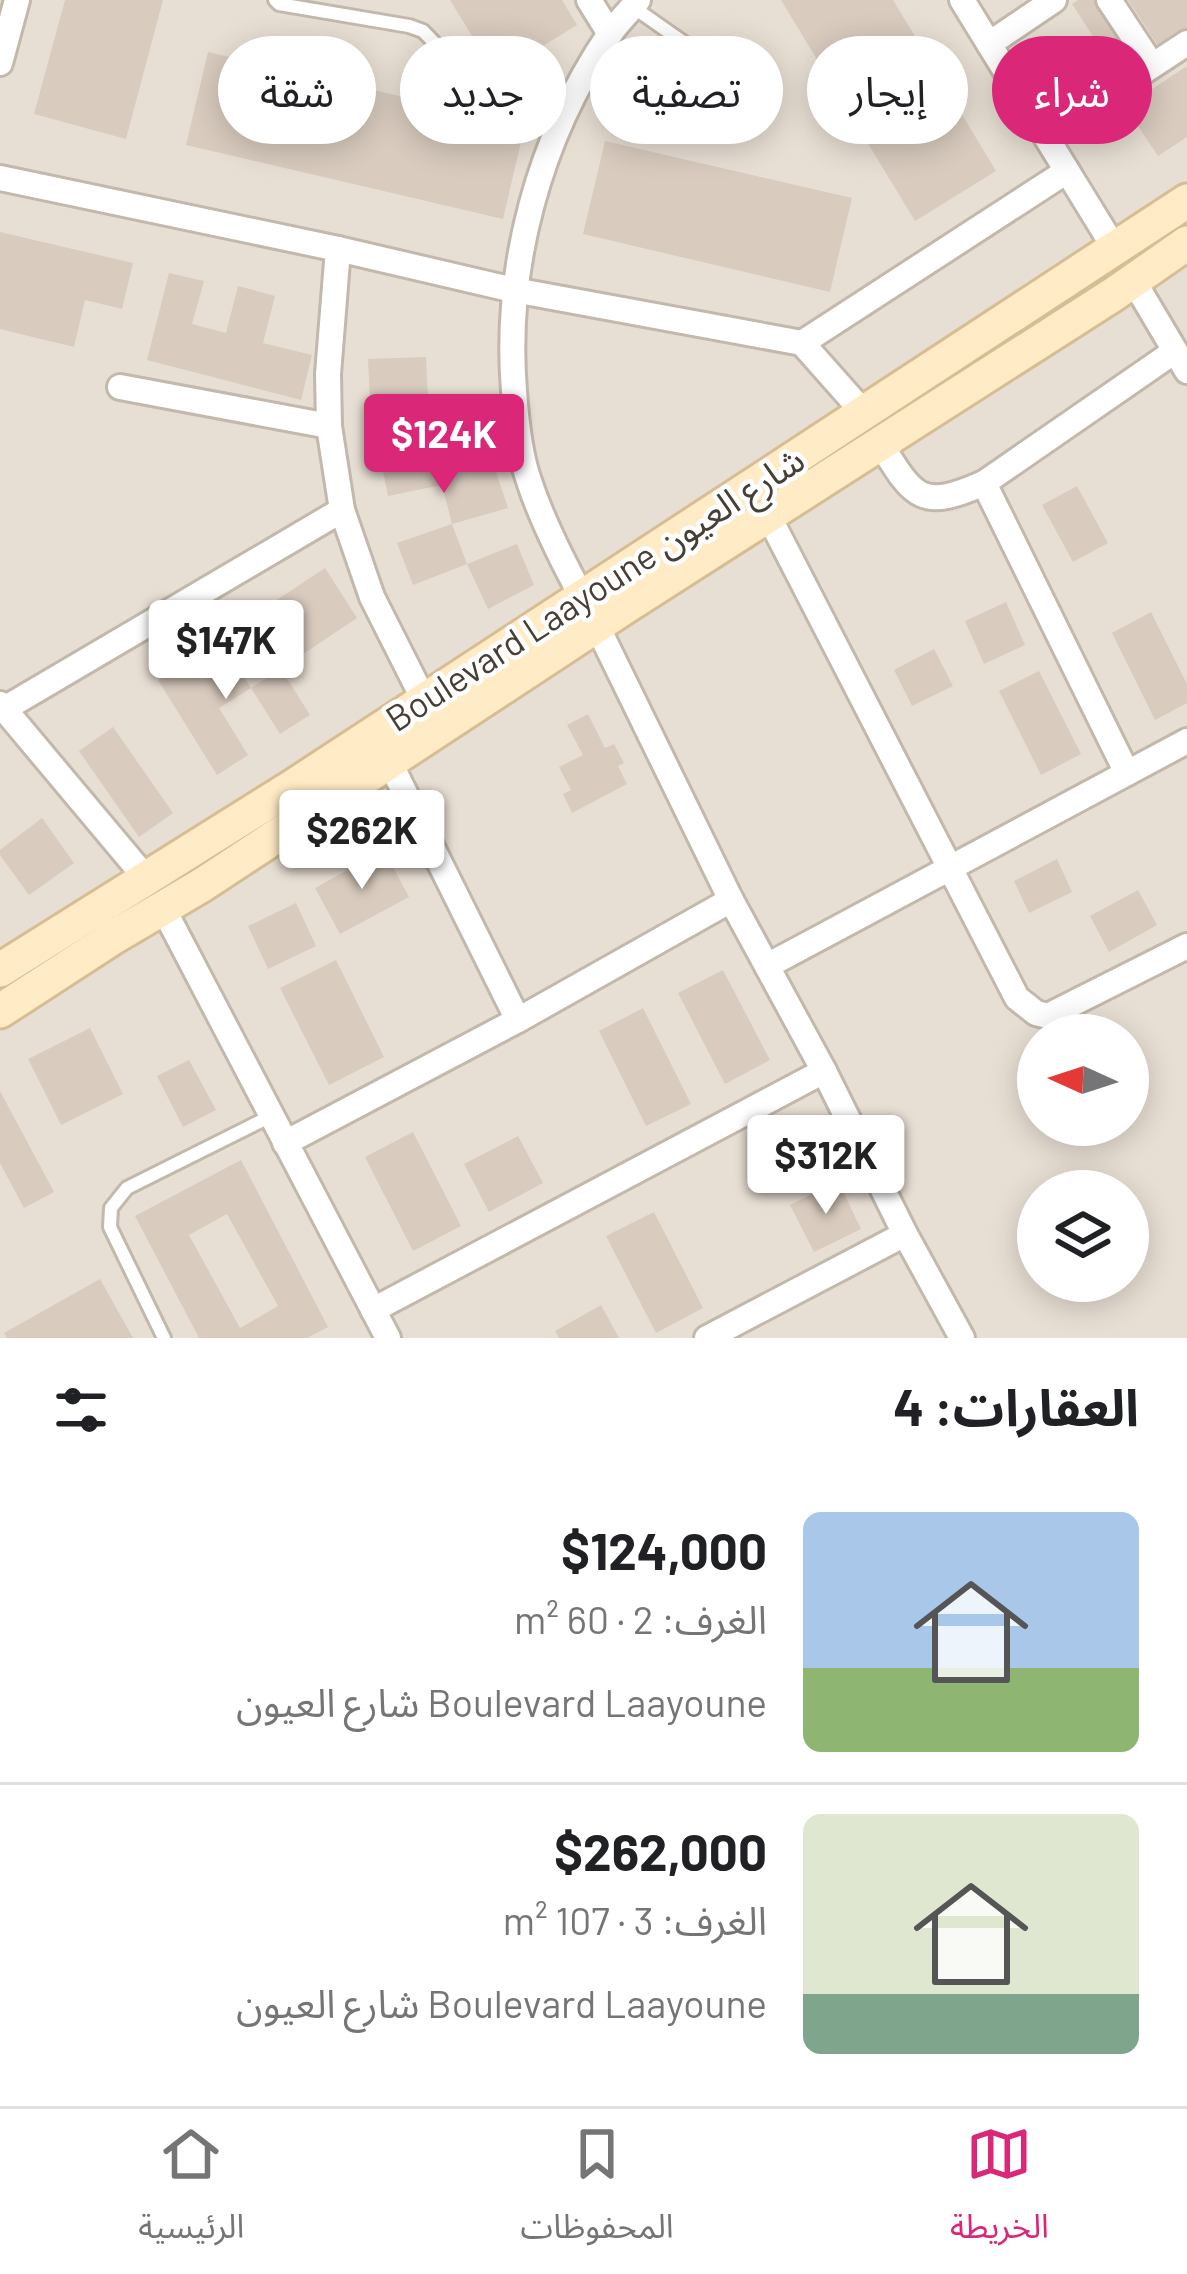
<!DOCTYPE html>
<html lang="ar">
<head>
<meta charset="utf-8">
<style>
  body { margin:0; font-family:Barlow,"Noto Sans Arabic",sans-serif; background:#f6f6f6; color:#202124; direction:rtl; height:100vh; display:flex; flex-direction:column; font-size:45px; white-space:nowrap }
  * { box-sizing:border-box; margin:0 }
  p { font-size:39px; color:#757577 }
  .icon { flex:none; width:66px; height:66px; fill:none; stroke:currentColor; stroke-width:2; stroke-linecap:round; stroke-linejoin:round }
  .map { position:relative; height:1338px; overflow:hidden; direction:ltr }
  .side { display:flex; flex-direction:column; background:#fff; flex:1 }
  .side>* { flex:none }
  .banner { position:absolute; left:36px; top:36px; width:1116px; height:108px; direction:rtl; display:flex; gap:24px }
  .needle { width:78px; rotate:273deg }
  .fabs { position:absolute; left:1017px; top:1014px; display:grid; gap:24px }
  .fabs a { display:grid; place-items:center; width:132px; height:132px; border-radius:50%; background:#fff; box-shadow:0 6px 30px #0003; font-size:60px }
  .price { position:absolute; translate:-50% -102px; padding:0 27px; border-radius:12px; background:#fff; color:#222; font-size:39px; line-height:78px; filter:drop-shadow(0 3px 6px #0008) }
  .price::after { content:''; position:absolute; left:50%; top:72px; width:36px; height:27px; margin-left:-18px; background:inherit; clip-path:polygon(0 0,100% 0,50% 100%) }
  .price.selected { background:#db2777; color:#fff }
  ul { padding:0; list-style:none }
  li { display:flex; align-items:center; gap:36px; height:300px; padding:0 48px }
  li+li { border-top:3px solid #e0e0e0 }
  li span { display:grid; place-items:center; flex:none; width:336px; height:240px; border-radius:18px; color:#555 }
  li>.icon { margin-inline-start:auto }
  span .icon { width:144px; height:144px; fill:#fffc; stroke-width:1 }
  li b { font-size:51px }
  h2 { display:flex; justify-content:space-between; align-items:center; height:144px; padding:0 48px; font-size:51px }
  .tag { padding:0 42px; border-radius:54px; background:#fff; box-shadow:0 6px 30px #0003; font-size:42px; line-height:108px }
  .tag.selected { background:#db2777; color:#fff }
  .dock { display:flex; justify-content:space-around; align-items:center; height:168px; border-top:3px solid #e0e0e0; background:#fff; font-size:33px; color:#757577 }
  .dock a { display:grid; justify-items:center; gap:6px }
  .dock .selected { color:#db2777 }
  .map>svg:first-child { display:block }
  .residential { fill:#e8dfd4; fill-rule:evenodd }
  .building { fill:#d9cbbe; fill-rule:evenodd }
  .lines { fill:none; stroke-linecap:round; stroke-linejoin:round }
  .lane-casing { stroke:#c2b8ab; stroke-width:18 }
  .street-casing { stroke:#c2b8ab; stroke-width:30 }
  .secondary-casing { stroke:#d6bd94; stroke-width:39 }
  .lane { stroke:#fff; stroke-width:12 }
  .street { stroke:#fff; stroke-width:24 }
  .secondary { stroke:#ffebc5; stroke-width:33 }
  .labels { text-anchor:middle; stroke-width:9; stroke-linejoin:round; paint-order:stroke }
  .street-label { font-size:36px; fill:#473e35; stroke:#fff }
</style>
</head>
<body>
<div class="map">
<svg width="1187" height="1338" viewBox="0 0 1187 1338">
  <rect width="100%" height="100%" fill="#f4eee6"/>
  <path class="residential" d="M0,0h1187v1338h-1187zM1038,1035h90v90h-90zM1038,1191h90v90h-90z"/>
  <g class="building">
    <polygon points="65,0 163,0 126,139 34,114"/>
    <polygon points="450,0 562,0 577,25 496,75"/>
    <polygon points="781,0 893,0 996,171 915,221"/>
    <polygon points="1078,0 1104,0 1145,62 1120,78 1072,4"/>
    <polygon points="1128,0 1187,0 1187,38 1163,53"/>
    <polygon points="208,52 525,125 503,219 186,145"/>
    <polygon points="1187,66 1187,137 1158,156 1125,107"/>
    <polygon points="605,141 852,198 830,292 583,234"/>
    <polygon points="0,232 133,263 122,309 85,300 74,347 0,329"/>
    <polygon points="169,273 204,281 192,324 226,333 238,286 275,296 263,343 312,355 301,400 147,360"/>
    <polygon points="426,357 428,399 370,401 368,359"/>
    <polygon points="489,436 496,472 508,508 452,524 467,564 413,585 397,543 452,524 442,485 388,496 379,451"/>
    <polygon points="1077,486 1108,543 1073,562 1042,505"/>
    <polygon points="517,544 534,585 488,609 467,564"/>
    <polygon points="325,568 357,618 281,669 248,619"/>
    <polygon points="1006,602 1025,645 984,664 965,621"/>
    <polygon points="1151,612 1187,684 1187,703 1155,720 1112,633"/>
    <polygon points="221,640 251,688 281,669 310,715 280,734 251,688 219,708 248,755 217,775 158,680"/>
    <polygon points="934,649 953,686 912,706 894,670"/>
    <polygon points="1039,671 1081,754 1041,775 999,691"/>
    <polygon points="588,714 605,748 614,744 624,763 618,766 627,784 572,813 563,794 571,790 559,767 583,755 567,725"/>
    <polygon points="113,727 173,813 139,837 79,751"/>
    <polygon points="42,818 74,863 29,895 0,855 0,850"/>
    <polygon points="384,850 409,897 340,934 315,888"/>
    <polygon points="1057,859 1072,892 1029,913 1014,881"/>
    <polygon points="1138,890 1157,925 1109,952 1090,916"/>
    <polygon points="296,903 316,946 268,969 248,926"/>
    <polygon points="336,960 384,1057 329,1085 280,988"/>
    <polygon points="723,970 770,1060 725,1084 678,993"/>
    <polygon points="643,1008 691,1104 646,1126 599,1031"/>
    <polygon points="90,1028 123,1094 61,1125 28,1059"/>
    <polygon points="189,1060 216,1110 183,1127 157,1076"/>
    <polygon points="0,1091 54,1192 24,1208 0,1163"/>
    <polygon points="413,1132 461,1226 413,1251 365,1157"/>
    <polygon points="518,1136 543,1183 489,1212 464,1164"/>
    <path d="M241,1160l87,167 -21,11h-108l-64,-122zM227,1214l51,92 -38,22 -51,-93z"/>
    <polygon points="838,1181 861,1229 814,1252 790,1205"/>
    <polygon points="654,1212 703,1308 656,1333 606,1236"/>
    <polygon points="100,1279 133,1338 7,1338 4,1333"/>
    <polygon points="601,1305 619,1338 559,1338 555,1331"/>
  </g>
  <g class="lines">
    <defs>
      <g id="lane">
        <polyline points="275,0 279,4 409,26 423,31 470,80 572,98"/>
        <polyline points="633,7 733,77"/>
        <polyline points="164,1338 110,1227 111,1208 127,1188 271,1116"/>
      </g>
      <g id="street">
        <polyline points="589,0 610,34"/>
        <polyline points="962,0 1115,249"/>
        <polyline points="1109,0 1152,65"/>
        <polyline points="989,44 1054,0"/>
        <polyline points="0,63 17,0"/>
        <polyline points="1047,135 1187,43"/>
        <polyline points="0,178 338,249 514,290 802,343"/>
        <polyline points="338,249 328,374 329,426 342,510 372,597 424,700"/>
        <polyline points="1133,280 1187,371"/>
        <polyline points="120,387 329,426"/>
        <polyline points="864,413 802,343 1067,171"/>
        <path d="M880,443c34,55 41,68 104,40l191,-132"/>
        <polyline points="984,483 1127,773"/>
        <polyline points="768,515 1017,998 1036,1013 1048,1016 1187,946"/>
        <path d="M582,597c-20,-37 -40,-76 -53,-116 -10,-28 -13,-61 -15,-90 -10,-124 25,-253 95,-356 8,-12 20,-23 29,-35"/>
        <polyline points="597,626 731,900 824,1071 905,1234"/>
        <polyline points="0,704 145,877"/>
        <polyline points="4,709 342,510"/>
        <polyline points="389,761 518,1020"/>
        <polyline points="163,908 388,1338"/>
        <polyline points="767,966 1187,741"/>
        <polyline points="285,1143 518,1020 731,900"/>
        <polyline points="373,1310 824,1071"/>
        <polyline points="707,1338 905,1234 962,1338"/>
      </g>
      <g id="secondary">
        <polyline points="0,970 292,787 1187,201"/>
        <polyline points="0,1011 114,937 202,885 625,607 1114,294 1187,243"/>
      </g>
    </defs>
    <use href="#lane" class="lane-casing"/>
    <use href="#street" class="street-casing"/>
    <use href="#secondary" class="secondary-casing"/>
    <use href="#lane" class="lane"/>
    <use href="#street" class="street"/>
    <use href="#secondary" class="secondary"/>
  </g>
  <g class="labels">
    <g class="street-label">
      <text transform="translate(595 589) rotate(-33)" y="13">Boulevard Laayoune شارع العيون</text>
    </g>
  </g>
</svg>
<div class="fabs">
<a><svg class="needle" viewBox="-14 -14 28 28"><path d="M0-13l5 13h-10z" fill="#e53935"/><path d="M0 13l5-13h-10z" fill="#757577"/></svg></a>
<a><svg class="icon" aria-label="layers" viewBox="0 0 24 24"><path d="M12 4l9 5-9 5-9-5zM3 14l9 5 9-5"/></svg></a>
</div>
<b class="price selected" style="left:444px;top:496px">$124K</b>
<b class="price" style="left:226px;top:702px">$147K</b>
<b class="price" style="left:362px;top:892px">$262K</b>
<b class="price" style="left:826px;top:1217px">$312K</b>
<div class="banner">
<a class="tag selected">شراء</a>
<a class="tag">إيجار</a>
<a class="tag">تصفية</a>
<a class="tag">جديد</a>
<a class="tag">شقة</a>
</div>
</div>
<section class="side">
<h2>العقارات: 4<svg class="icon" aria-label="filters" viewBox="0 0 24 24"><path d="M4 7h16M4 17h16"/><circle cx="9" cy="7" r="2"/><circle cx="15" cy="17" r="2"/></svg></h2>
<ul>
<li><span style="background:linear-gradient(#a9c7e8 65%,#8fb573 0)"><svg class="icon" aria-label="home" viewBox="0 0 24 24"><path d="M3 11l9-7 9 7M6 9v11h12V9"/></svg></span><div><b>$124,000</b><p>الغرف: 2 · 60 m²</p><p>Boulevard Laayoune شارع العيون</p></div></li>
<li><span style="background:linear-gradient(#dfe7d0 75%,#7fa58c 0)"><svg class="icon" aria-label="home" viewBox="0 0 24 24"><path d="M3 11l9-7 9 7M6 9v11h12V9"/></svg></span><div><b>$262,000</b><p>الغرف: 3 · 107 m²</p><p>Boulevard Laayoune شارع العيون</p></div></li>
</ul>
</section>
<nav class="dock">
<a class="selected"><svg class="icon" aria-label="map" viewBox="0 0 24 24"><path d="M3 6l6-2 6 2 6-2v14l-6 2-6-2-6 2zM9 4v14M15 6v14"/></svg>الخريطة</a>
<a><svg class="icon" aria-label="saved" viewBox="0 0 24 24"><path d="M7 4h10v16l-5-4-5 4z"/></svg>المحفوظات</a>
<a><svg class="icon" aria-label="home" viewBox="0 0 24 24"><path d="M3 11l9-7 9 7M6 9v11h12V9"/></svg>الرئيسية</a>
</nav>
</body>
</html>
